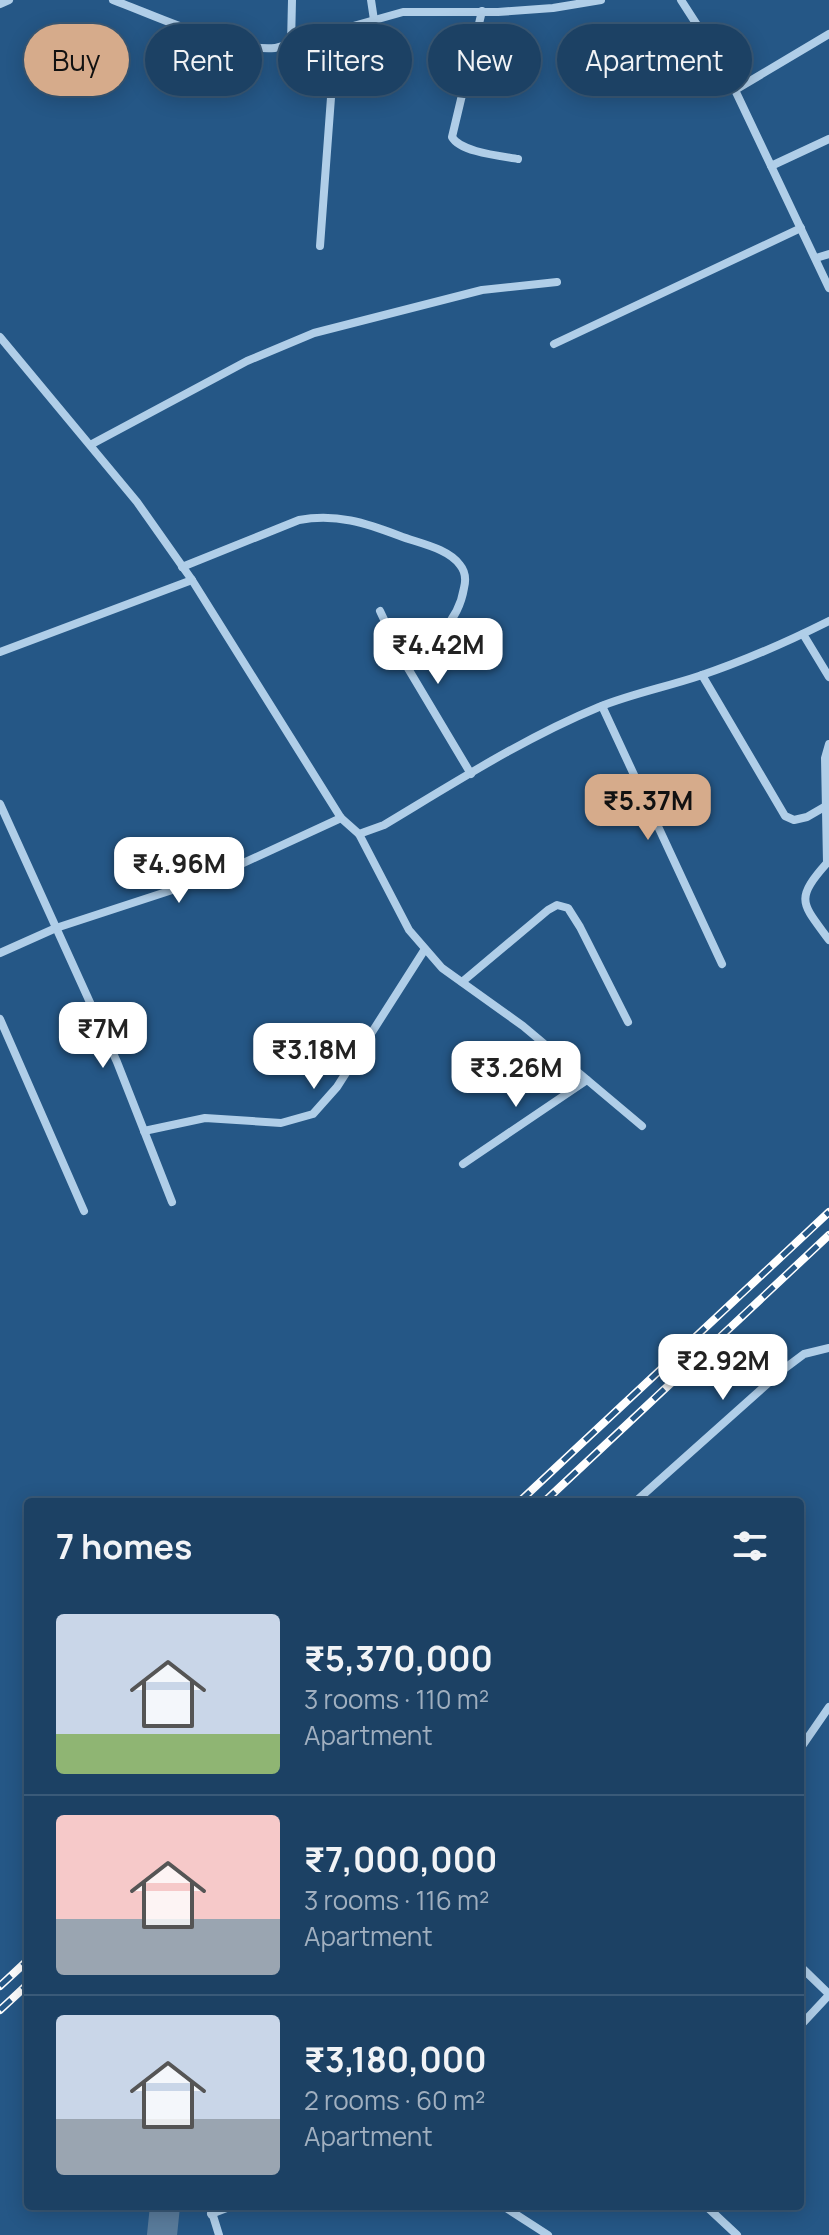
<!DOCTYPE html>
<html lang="en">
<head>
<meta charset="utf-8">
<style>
  body { margin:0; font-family:Manrope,sans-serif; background:#294c6d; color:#f1f3f6; height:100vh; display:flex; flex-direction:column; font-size:30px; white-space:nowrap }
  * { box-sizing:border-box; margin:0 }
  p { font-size:26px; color:#a0afbf }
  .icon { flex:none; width:44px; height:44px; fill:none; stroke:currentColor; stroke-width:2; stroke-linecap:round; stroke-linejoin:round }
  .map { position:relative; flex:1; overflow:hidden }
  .details { position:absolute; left:24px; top:1498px; width:780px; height:712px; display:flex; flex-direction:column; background:#1c4164; border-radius:8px; box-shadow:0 4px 20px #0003,0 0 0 2px #3a5a78 }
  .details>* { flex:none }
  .hud { position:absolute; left:24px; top:24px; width:782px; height:72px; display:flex; gap:16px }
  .price { position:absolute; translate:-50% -68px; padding:0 18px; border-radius:16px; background:#fff; color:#222; font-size:26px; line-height:52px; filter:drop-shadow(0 2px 4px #0008) }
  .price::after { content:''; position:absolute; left:50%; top:48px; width:24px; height:18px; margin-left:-12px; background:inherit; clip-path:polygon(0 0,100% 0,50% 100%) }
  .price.active { background:#d6ab8b; color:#111 }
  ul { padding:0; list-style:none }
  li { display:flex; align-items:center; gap:24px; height:200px; padding:0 32px }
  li+li { border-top:2px solid #3a5a78 }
  li span { display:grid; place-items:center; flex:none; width:224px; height:160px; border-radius:8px; color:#555 }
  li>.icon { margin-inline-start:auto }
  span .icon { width:96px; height:96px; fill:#fffc; stroke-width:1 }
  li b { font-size:34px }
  h2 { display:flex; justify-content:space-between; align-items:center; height:96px; padding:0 32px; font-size:34px }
  .tag { padding:0 28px; border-radius:36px; background:#1c4164; box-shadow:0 4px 20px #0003,0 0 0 2px #3a5a78; font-size:28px; line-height:72px }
  .tag.active { background:#d6ab8b; color:#111 }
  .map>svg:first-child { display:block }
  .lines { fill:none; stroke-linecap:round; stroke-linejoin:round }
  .river { stroke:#597b9b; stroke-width:30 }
  .minor { stroke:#b0cee8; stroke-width:8 }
  .rail-casing { stroke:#fff; stroke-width:8 }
  .rail { stroke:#255786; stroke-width:5; stroke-dasharray:15; stroke-linecap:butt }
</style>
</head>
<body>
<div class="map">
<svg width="829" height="2235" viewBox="0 0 829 2235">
  <rect width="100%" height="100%" fill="#255786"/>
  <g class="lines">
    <polyline class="river" points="162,2235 165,2206"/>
    <g class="minor">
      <path d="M113,0c43,16 119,52 162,48l128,-36h95l55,-4 48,-8"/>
      <polyline points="371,0 374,20"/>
      <polyline points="681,0 719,59 735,90 829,288"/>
      <polyline points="0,4 9,0"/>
      <path d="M482,11l-30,126c8,15 49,19 66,22"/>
      <polyline points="291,44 292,0"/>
      <polyline points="735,90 829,34"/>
      <polyline points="771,166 829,139"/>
      <polyline points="320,246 336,30"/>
      <polyline points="816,258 829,254"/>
      <path d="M0,337l137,165 55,78 149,238 18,16 25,-9c70,-42 140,-87 215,-118 32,-13 67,-20 100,-31 45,-15 88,-34 130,-55"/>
      <polyline points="554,344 801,228"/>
      <polyline points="92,444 247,361 314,333 482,290 557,282"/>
      <path d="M182,567l117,-47c37,-7 67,3 101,16 18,7 48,12 60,29 5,6 6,15 4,23 -6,36 -31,54 -61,72"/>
      <polyline points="380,611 403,660 471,774"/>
      <polyline points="803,634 829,677"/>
      <polyline points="0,652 192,580"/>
      <polyline points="702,675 785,816 794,820 807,817 826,806"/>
      <polyline points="602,706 722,964"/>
      <path d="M829,744l-4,14 2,105c-33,37 -25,40 2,77"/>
      <polyline points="0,804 117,1062 172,1202"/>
      <polyline points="359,834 409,930 442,968 523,1026 642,1126"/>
      <polyline points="0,953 56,928 215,876 341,818"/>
      <polyline points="462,982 548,910 557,905 568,908 580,927 628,1022"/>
      <polyline points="0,1019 84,1211"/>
      <polyline points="144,1131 205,1118 281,1123 313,1114 337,1087 425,949"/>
      <polyline points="463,1164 587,1080"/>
      <polyline points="635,1502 784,1369 804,1354 829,1348"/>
      <polyline points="800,1749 829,1707"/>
      <polyline points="800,1966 829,1994"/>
      <polyline points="800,2026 829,1995"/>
      <polyline points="210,2206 219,2235"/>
      <polyline points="503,2206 548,2235"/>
      <polyline points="706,2206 737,2235"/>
      <polyline points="211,2214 232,2206"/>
    </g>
    <defs>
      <g id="rail">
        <polyline points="519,1502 829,1212"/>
        <polyline points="544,1502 829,1235"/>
        <polyline points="0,1986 28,1960"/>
        <polyline points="0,2010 28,1984"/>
      </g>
    </defs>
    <use href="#rail" class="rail-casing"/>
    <use href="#rail" class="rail"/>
  </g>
</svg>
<b class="price" style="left:438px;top:686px">₹4.42M</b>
<b class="price active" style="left:648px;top:842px">₹5.37M</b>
<b class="price" style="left:179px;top:905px">₹4.96M</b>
<b class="price" style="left:103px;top:1070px">₹7M</b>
<b class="price" style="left:314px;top:1091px">₹3.18M</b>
<b class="price" style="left:516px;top:1109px">₹3.26M</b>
<b class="price" style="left:723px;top:1402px">₹2.92M</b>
<div class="hud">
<a class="tag active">Buy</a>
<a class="tag">Rent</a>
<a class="tag">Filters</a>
<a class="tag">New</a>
<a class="tag">Apartment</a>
</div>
<section class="details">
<h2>7 homes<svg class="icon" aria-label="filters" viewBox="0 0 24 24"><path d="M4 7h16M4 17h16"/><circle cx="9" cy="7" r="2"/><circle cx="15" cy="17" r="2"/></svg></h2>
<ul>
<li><span style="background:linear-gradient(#c9d6e8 75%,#8fb573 0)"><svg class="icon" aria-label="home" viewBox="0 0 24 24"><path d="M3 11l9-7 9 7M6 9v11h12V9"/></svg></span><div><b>₹5,370,000</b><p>3 rooms · 110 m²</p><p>Apartment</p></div></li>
<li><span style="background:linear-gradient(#f6c9c9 65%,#9aa5b1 0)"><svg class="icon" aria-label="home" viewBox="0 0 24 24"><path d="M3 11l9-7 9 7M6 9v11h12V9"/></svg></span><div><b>₹7,000,000</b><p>3 rooms · 116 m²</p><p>Apartment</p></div></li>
<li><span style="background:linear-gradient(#c9d6e8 65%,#9aa5b1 0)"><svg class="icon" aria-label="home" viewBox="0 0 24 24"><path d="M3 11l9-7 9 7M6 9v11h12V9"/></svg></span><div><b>₹3,180,000</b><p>2 rooms · 60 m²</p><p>Apartment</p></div></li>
</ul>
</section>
</div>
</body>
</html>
